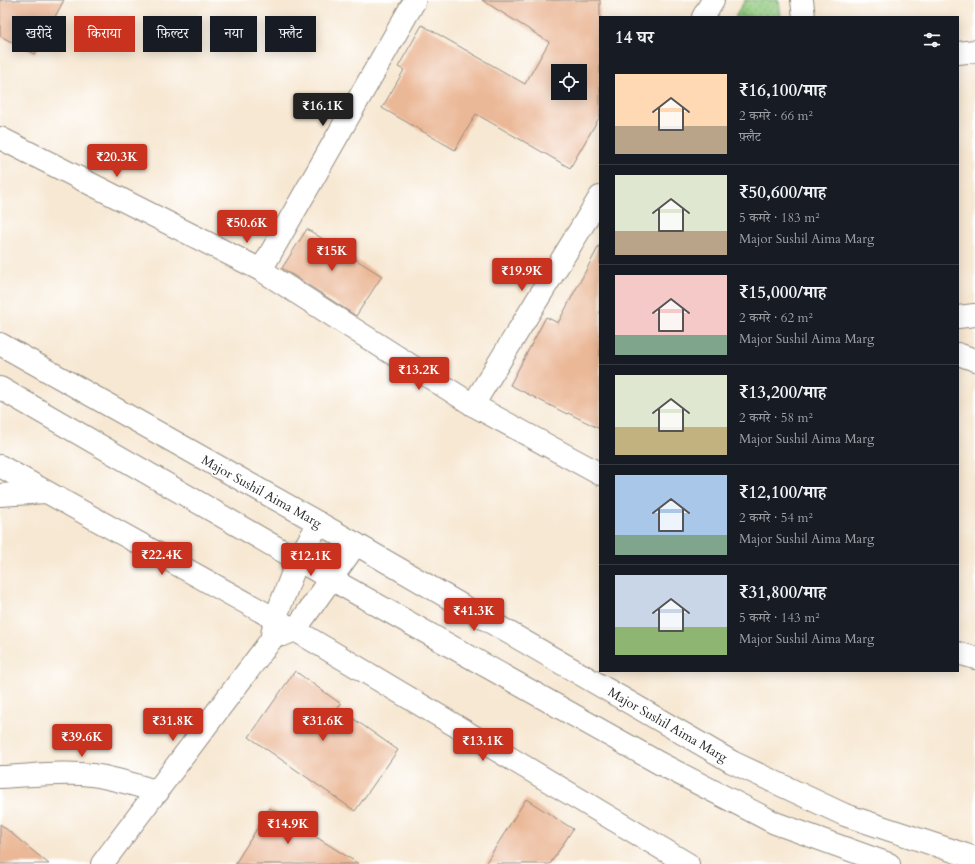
<!DOCTYPE html>
<html lang="hi">
<head>
<meta charset="utf-8">
<style>
  body { margin:0; font-family:Cardo,"Noto Serif Devanagari",serif; background:#242831; color:#f1f3f6; height:100vh; display:flex; flex-direction:column; font-size:15px; white-space:nowrap }
  * { box-sizing:border-box; margin:0 }
  p { font-size:13px; color:#9ea1a6 }
  .icon { flex:none; width:22px; height:22px; fill:none; stroke:currentColor; stroke-width:2; stroke-linecap:round; stroke-linejoin:round }
  .map { position:relative; flex:1; overflow:hidden }
  .details { position:absolute; left:599px; top:16px; width:360px; height:656px; display:flex; flex-direction:column; background:#171b24; border-radius:0px; box-shadow:0 2px 10px #0003 }
  .details>* { flex:none }
  .top-card { position:absolute; left:12px; top:16px; width:380px; height:36px; display:flex; gap:8px }
  .buttons { position:absolute; left:551px; top:64px; display:grid; gap:8px }
  .buttons a { display:grid; place-items:center; width:36px; height:36px; border-radius:0px; background:#171b24; box-shadow:0 2px 10px #0003; font-size:20px }
  .price { position:absolute; translate:-50% -34px; padding:0 9px; border-radius:4px; background:#c8321e; color:#fff; font-size:13px; line-height:26px; filter:drop-shadow(0 1px 2px #0008) }
  .price::after { content:''; position:absolute; left:50%; top:24px; width:12px; height:9px; margin-left:-6px; background:inherit; clip-path:polygon(0 0,100% 0,50% 100%) }
  .price.active { background:#222; color:#fff }
  ul { padding:0; list-style:none }
  li { display:flex; align-items:center; gap:12px; height:100px; padding:0 16px }
  li+li { border-top:1px solid #363941 }
  li span { display:grid; place-items:center; flex:none; width:112px; height:80px; border-radius:0px; color:#555 }
  li>.icon { margin-inline-start:auto }
  span .icon { width:48px; height:48px; fill:#fffc; stroke-width:1 }
  li b { font-size:17px }
  h2 { display:flex; justify-content:space-between; align-items:center; height:48px; padding:0 16px; font-size:17px }
  .chip { padding:0 14px; border-radius:0px; background:#171b24; box-shadow:0 2px 10px #0003; font-size:14px; line-height:36px }
  .chip.active { background:#c8321e; color:#fff }
  .map>svg:first-child { display:block }
  .park { fill:url(#park-dots); stroke:#5d7a54 }
  .building { fill:#ebb897; fill-rule:evenodd }
  .lines { fill:none; stroke-linecap:round; stroke-linejoin:round }
  .minor-casing { stroke:#918a7f; stroke-width:24 }
  .minor { stroke:#fff; stroke-width:22 }
  .labels { text-anchor:middle; stroke-width:3; stroke-linejoin:round; paint-order:stroke }
  .street-label { font-size:13px; fill:#2b2b2b; stroke:#fff }
</style>
</head>
<body>
<div class="map">
<svg width="975" height="864" viewBox="0 0 975 864">
  <defs>
    <pattern id="park-dots" width="8" height="8" patternUnits="userSpaceOnUse"><rect width="8" height="8" fill="#8fc97d"/><path d="M2 2h.1M6 6h.1" fill="none" stroke="#75a367" stroke-width="1.8" stroke-linecap="round"/></pattern>
  </defs>
  <rect width="100%" height="100%" fill="#fff"/>
  <filter id="ink" filterUnits="userSpaceOnUse"><feTurbulence type="fractalNoise" baseFrequency=".025" numOctaves="2"/><feDisplacementMap in="SourceGraphic" scale="8" xChannelSelector="R" yChannelSelector="G"/><feConvolveMatrix kernelMatrix="1 2 1 2 8 2 1 2 1" color-interpolation-filters="sRGB"/></filter>
  <filter id="wash" filterUnits="userSpaceOnUse"><feTurbulence type="fractalNoise" baseFrequency=".012" numOctaves="4" result="noise"/><feDisplacementMap in="SourceGraphic" scale="16" xChannelSelector="R" yChannelSelector="G"/><feGaussianBlur stdDeviation="0.9" result="paint"/><feColorMatrix in="noise" values="0 0 0 0 0 0 0 0 0 0 0 0 0 0 0 0 0 1.4 0 .05"/><feComposite in="paint" operator="in"/></filter>
  <g filter="url(#wash)">
    <rect width="100%" height="100%" fill="#f7e8d3"/>
    <polygon class="park" points="745,0 779,0 781,17 735,17"/>
    <g id="blocks">
      <g class="building">
        <polygon points="0,0 64,0 35,54 0,36"/>
        <path d="M482,0h118v116l-30,52 -94,-54 -21,36 -73,-42 22,-38 -6,-3 24,-42 103,59 24,-42zM558,71h22v22h-22z"/>
        <polygon points="307,229 382,276 356,316 282,268"/>
        <polygon points="600,244 600,429 568,413 567,414 510,385 546,317 558,323"/>
        <polygon points="295,671 341,704 338,708 398,750 355,811 249,737"/>
        <polygon points="526,799 573,829 550,864 485,864"/>
        <polygon points="270,808 359,864 235,864"/>
        <polygon points="0,824 49,864 0,864"/>
      </g>
    </g>
  </g>
  <g filter="url(#ink)">
    <use href="#blocks" fill-opacity="0" stroke="#918a7f" stroke-width="1"/>
    <g class="lines">
      <defs>
        <g id="minor">
          <polyline points="802,0 804,17"/>
          <polyline points="703,17 713,0"/>
          <polyline points="958,53 975,51"/>
          <polyline points="0,138 261,270 473,405 600,474"/>
          <polyline points="261,270 415,0"/>
          <polyline points="958,317 975,315"/>
          <polyline points="0,344 356,544 732,762 845,815 975,858"/>
          <polyline points="958,354 975,360"/>
          <polyline points="0,388 331,579 659,763 775,823 889,864"/>
          <polyline points="473,405 600,197"/>
          <polyline points="0,466 295,630 688,864"/>
          <polyline points="0,495 46,492"/>
          <polyline points="283,635 295,630 356,544"/>
          <polyline points="958,653 975,658"/>
          <path d="M0,777c30,-1 62,-6 92,-2 23,3 44,10 66,17"/>
          <polyline points="102,864 271,640 275,619 298,559 319,523"/>
        </g>
      </defs>
      <use href="#minor" class="minor-casing"/>
      <use href="#minor" class="minor"/>
    </g>
  </g>
  <g class="labels">
    <g class="street-label">
      <text transform="translate(262 491) rotate(29)" y="5">Major Sushil Aima Marg</text>
      <text transform="translate(668 724) rotate(30)" y="5">Major Sushil Aima Marg</text>
    </g>
  </g>
</svg>
<div class="buttons">
<a><svg class="icon" aria-label="locate" viewBox="0 0 24 24"><circle cx="12" cy="12" r="6"/><path d="M12 2v4M12 18v4M2 12h4M18 12h4"/></svg></a>
</div>
<b class="price active" style="left:323px;top:127px">₹16.1K</b>
<b class="price" style="left:117px;top:178px">₹20.3K</b>
<b class="price" style="left:247px;top:244px">₹50.6K</b>
<b class="price" style="left:332px;top:272px">₹15K</b>
<b class="price" style="left:522px;top:292px">₹19.9K</b>
<b class="price" style="left:419px;top:391px">₹13.2K</b>
<b class="price" style="left:162px;top:576px">₹22.4K</b>
<b class="price" style="left:311px;top:577px">₹12.1K</b>
<b class="price" style="left:474px;top:632px">₹41.3K</b>
<b class="price" style="left:173px;top:742px">₹31.8K</b>
<b class="price" style="left:323px;top:742px">₹31.6K</b>
<b class="price" style="left:82px;top:758px">₹39.6K</b>
<b class="price" style="left:483px;top:762px">₹13.1K</b>
<b class="price" style="left:288px;top:845px">₹14.9K</b>
<div class="top-card">
<a class="chip">खरीदें</a>
<a class="chip active">किराया</a>
<a class="chip">फ़िल्टर</a>
<a class="chip">नया</a>
<a class="chip">फ़्लैट</a>
</div>
<section class="details">
<h2>14 घर<svg class="icon" aria-label="filters" viewBox="0 0 24 24"><path d="M4 7h16M4 17h16"/><circle cx="9" cy="7" r="2"/><circle cx="15" cy="17" r="2"/></svg></h2>
<ul>
<li><span style="background:linear-gradient(#ffd9b3 65%,#b9a48a 0)"><svg class="icon" aria-label="home" viewBox="0 0 24 24"><path d="M3 11l9-7 9 7M6 9v11h12V9"/></svg></span><div><b>₹16,100/माह</b><p>2 कमरे · 66 m²</p><p>फ़्लैट</p></div></li>
<li><span style="background:linear-gradient(#dfe7d0 70%,#b9a48a 0)"><svg class="icon" aria-label="home" viewBox="0 0 24 24"><path d="M3 11l9-7 9 7M6 9v11h12V9"/></svg></span><div><b>₹50,600/माह</b><p>5 कमरे · 183 m²</p><p>Major Sushil Aima Marg</p></div></li>
<li><span style="background:linear-gradient(#f6c9c9 75%,#7fa58c 0)"><svg class="icon" aria-label="home" viewBox="0 0 24 24"><path d="M3 11l9-7 9 7M6 9v11h12V9"/></svg></span><div><b>₹15,000/माह</b><p>2 कमरे · 62 m²</p><p>Major Sushil Aima Marg</p></div></li>
<li><span style="background:linear-gradient(#dfe7d0 65%,#c2b280 0)"><svg class="icon" aria-label="home" viewBox="0 0 24 24"><path d="M3 11l9-7 9 7M6 9v11h12V9"/></svg></span><div><b>₹13,200/माह</b><p>2 कमरे · 58 m²</p><p>Major Sushil Aima Marg</p></div></li>
<li><span style="background:linear-gradient(#a9c7e8 75%,#7fa58c 0)"><svg class="icon" aria-label="home" viewBox="0 0 24 24"><path d="M3 11l9-7 9 7M6 9v11h12V9"/></svg></span><div><b>₹12,100/माह</b><p>2 कमरे · 54 m²</p><p>Major Sushil Aima Marg</p></div></li>
<li><span style="background:linear-gradient(#c9d6e8 65%,#8fb573 0)"><svg class="icon" aria-label="home" viewBox="0 0 24 24"><path d="M3 11l9-7 9 7M6 9v11h12V9"/></svg></span><div><b>₹31,800/माह</b><p>5 कमरे · 143 m²</p><p>Major Sushil Aima Marg</p></div></li>
</ul>
</section>
</div>
</body>
</html>
